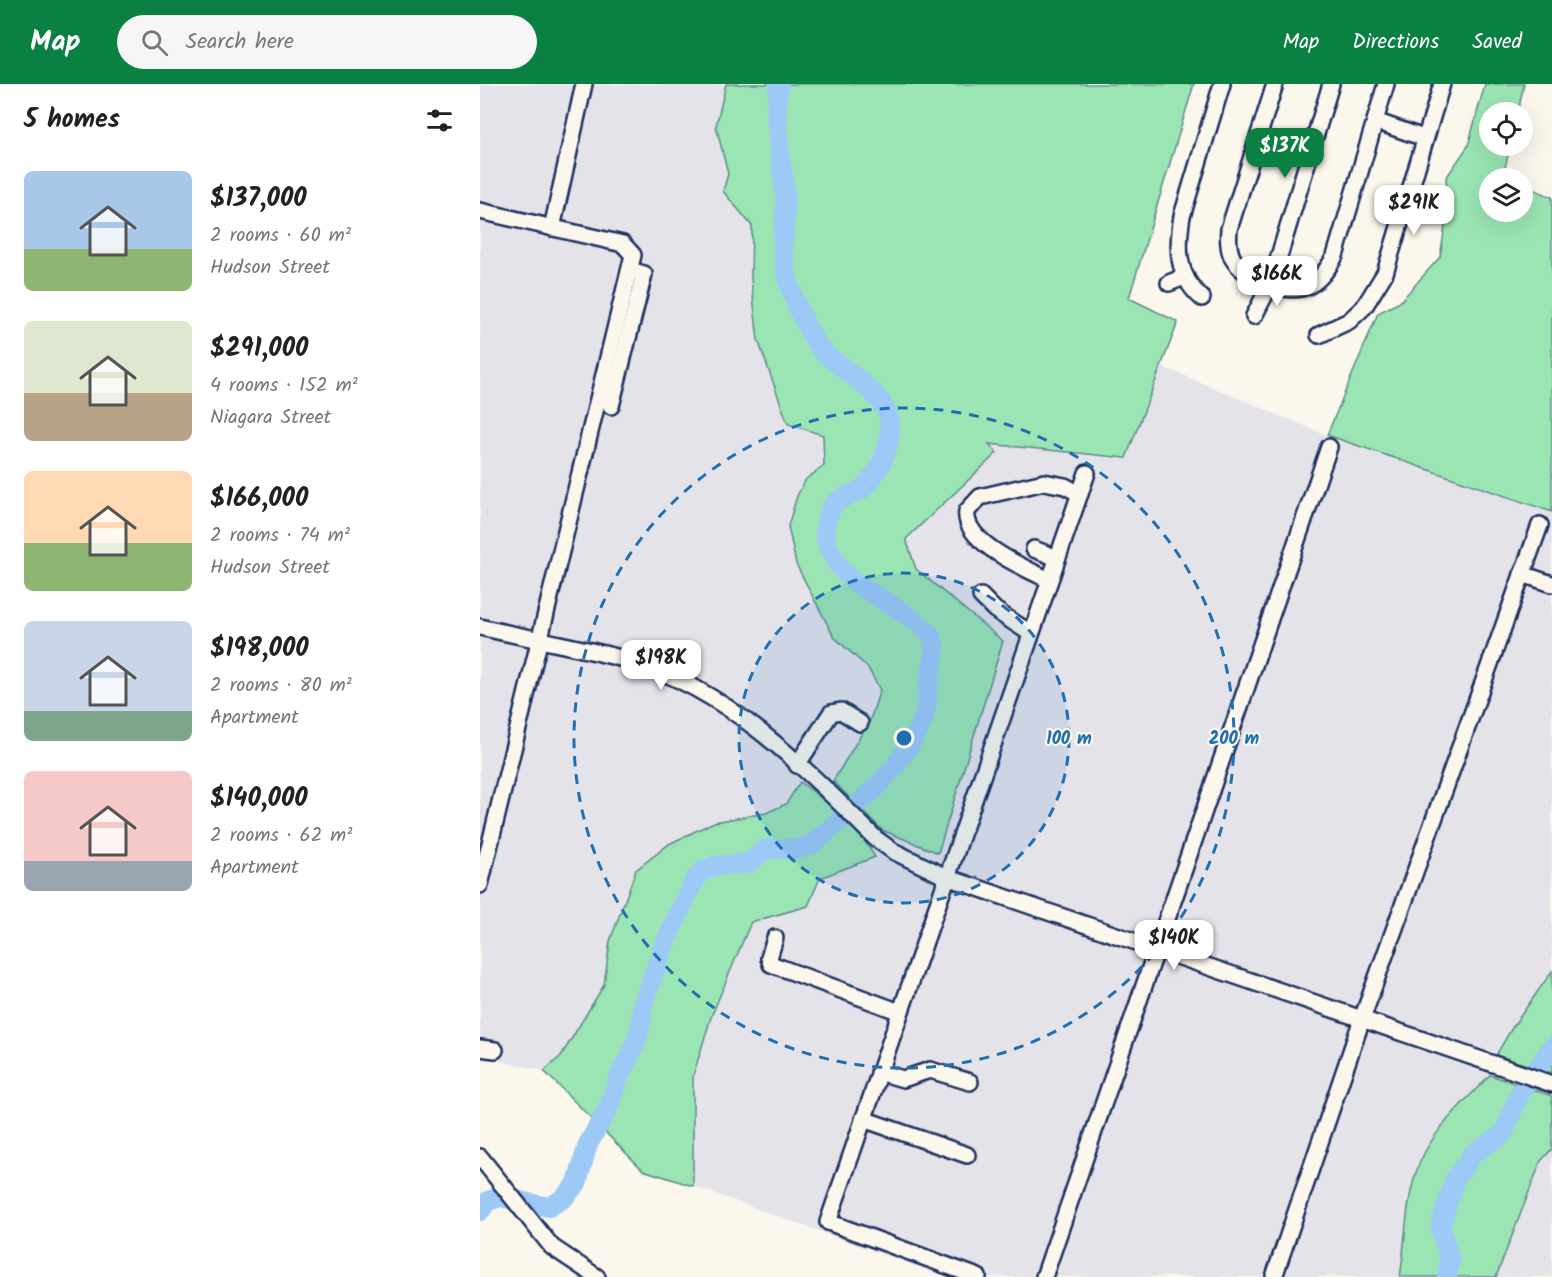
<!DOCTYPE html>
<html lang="en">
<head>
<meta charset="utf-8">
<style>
  body { margin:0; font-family:Kalam,sans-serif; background:#f6f6f6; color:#222; height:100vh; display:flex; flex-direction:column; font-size:22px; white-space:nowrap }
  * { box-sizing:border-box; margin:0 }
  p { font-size:20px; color:#767676 }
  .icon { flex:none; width:33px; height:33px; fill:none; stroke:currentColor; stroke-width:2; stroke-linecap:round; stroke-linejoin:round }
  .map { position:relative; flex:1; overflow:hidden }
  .drawer { display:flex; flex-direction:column; background:#fff; width:480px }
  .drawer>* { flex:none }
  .tools { position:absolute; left:999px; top:18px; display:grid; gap:12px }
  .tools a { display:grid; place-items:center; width:54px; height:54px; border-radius:50%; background:#fff; box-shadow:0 6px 24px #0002; font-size:30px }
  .price { position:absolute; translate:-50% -51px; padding:0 14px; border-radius:12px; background:#fff; color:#222; font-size:20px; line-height:39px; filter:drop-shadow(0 2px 3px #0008) }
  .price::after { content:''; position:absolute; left:50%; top:36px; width:18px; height:14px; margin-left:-9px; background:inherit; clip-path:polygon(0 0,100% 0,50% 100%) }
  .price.active { background:#0b8043; color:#fff }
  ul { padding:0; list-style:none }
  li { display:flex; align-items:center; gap:18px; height:150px; padding:0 24px }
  li span { display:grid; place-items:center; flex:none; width:168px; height:120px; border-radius:9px; color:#555 }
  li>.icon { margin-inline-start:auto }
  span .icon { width:72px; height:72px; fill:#fffc; stroke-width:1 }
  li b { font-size:26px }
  h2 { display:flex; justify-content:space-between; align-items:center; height:72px; padding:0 24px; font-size:26px }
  header { display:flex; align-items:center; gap:36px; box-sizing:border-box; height:84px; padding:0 30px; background:#0b8043; color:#fff }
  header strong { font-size:28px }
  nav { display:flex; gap:33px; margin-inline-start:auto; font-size:21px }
  .search { width:420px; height:54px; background:#f6f6f6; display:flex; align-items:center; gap:15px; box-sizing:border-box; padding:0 21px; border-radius:33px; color:#767676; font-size:22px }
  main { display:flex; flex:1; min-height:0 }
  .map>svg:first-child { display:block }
  .built { fill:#e5e3ea }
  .green { fill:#9be5b4; stroke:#5b8a89; stroke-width:1.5 }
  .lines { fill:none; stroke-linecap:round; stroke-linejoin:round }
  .river { stroke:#9cc9f6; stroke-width:20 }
  .minor-casing { stroke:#1b2f5e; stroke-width:20 }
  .minor { stroke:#fbf7ec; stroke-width:15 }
  .ring { fill:none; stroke:#1f6fb2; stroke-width:3; stroke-dasharray:10 8 }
  .centre { fill:#1f6fb2; stroke:#fbf7ec; stroke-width:3 }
  .ring-label { font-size:18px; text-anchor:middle; font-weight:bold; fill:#1f6fb2; stroke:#fbf7ec; stroke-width:4.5; stroke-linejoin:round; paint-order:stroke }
</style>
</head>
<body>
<header>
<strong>Map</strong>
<div class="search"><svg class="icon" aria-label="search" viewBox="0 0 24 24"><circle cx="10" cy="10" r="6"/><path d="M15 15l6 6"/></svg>Search here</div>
<nav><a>Map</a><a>Directions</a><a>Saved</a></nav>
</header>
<main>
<section class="drawer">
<h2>5 homes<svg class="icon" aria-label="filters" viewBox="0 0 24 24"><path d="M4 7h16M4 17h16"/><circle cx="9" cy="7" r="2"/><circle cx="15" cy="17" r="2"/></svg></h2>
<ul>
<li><span style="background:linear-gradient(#a9c7e8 65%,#8fb573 0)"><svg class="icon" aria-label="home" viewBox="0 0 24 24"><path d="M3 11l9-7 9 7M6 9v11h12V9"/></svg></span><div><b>$137,000</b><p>2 rooms · 60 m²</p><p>Hudson Street</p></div></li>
<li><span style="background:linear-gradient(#dfe7d0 60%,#b9a48a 0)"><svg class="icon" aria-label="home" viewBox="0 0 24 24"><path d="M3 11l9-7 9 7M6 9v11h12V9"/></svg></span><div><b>$291,000</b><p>4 rooms · 152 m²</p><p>Niagara Street</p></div></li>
<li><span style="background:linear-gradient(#ffd9b3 60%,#8fb573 0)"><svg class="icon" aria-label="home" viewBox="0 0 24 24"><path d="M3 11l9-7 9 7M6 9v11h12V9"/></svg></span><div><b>$166,000</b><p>2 rooms · 74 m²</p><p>Hudson Street</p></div></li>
<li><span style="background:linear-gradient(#c9d6e8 75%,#7fa58c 0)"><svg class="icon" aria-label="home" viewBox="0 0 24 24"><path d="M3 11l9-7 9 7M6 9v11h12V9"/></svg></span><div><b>$198,000</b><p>2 rooms · 80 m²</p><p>Apartment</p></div></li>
<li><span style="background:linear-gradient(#f6c9c9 75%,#9aa5b1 0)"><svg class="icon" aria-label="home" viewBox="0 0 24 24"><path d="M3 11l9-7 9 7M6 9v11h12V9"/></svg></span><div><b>$140,000</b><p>2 rooms · 62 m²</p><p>Apartment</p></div></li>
</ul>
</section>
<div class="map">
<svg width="1072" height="1193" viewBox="0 0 1072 1193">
  <rect width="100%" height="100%" fill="#fbf7ec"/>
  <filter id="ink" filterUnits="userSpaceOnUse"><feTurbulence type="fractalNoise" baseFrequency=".0167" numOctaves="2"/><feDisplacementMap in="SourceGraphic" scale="12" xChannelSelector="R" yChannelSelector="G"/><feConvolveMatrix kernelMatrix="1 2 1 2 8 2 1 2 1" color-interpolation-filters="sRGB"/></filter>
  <g filter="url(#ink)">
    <g class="built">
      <polygon points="0,0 246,0 236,42 248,90 243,107 272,142 271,195 343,351 344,383 326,395 308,442 316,480 354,553 388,584 400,606 390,636 353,697 523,557 436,485 426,455 516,369 508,360 646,374 681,282 847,351 1072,428 1072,887 1032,944 1017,971 1072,989 1072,1012 1068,1010 959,1046 940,1078 928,1125 920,1193 466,1193 213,1102 213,992 231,933 271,838 328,822 340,794 395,773 388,760 339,711 320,698 306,719 286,729 234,738 130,857 124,901 81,972 64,987 0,972"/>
      <polygon points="1072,1065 1072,1193 1016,1193 1061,1077"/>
    </g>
    <g class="green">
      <polygon points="246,0 714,0 649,214 698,238 646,374 509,360 517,369 426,455 436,485 523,557 458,769 402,746 353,697 390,636 400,606 388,584 354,553 316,480 308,442 317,412 326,395 344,382 343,351 308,340 278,256 271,195 272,142 243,107 248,90 236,42"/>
      <polygon points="1005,0 1044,0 1038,28 1010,28 1010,62 1030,62 1023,93 1025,94 1010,94 1010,128 1042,128 1043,101 1072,113 1072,428 847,351 898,229 920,218 960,173 967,130 966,94 988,62"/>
      <path d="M320,698c28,20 58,46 75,75l-55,21 -12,28 -57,16 -40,95 -18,59v110l-50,-16 -99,-99 17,-15 43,-71 6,-44 26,-71 33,-26 45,-22 52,-9 20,-9z"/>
      <polygon points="1072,887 1072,989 1016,971 1032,944"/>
      <path d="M1010,991l62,21v53l-11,12 -45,116h-96c6,-37 5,-80 20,-115 14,-33 45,-61 70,-87z"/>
    </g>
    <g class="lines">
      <g class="river">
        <path d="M0,1127l8,-10 12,-4 49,10 15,-9 13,-15 11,-39 20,-35 13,-37 13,-24 7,-22 1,-19 22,-62 29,-62 9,-12 12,-5 35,-3 16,-14h33l14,-5c42,-36 91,-73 112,-127 4,-13 3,-28 6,-41 3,-18 11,-33 -5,-47 -30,-28 -82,-40 -97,-83 -6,-16 -2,-40 15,-48 7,-4 13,-4 20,-10 17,-15 27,-40 27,-62 -1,-37 -58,-57 -75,-85 -17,-29 -32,-62 -32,-96 0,-17 4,-34 2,-51 -4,-38 -12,-71 -6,-110"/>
        <polyline points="967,1193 970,1176 960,1143 975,1095 993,1070 1023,1050 1039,1011 1072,963"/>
      </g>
      <defs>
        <g id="minor">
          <path d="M795,0l-46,145c-1,10 -1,19 3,28 11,22 56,40 78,28 11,-6 19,-18 25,-29l51,-172"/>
          <polyline points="895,37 944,54"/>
          <polyline points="0,127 143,160 153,171 0,801"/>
          <polyline points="72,144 104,0"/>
          <polyline points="689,199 704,193"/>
          <path d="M722,214c-26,-22 -25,-51 -20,-82l40,-132"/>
          <polyline points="774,232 791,199 851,0"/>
          <polyline points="839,251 869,237 884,223 905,189 962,0"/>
          <polyline points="131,322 164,190 150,186"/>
          <polyline points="554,465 577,474"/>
          <polyline points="1042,490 1072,500"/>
          <path d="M569,496c-24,-12 -87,-38 -82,-69l13,-14 64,-15 21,4 15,8"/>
          <polyline points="501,512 515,526 550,549"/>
          <path d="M0,543c50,12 102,20 151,34 99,30 173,106 244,177l18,13 53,26 606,207"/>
          <polyline points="317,681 351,629 361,627 380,639"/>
          <polyline points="295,854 289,874 291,880 420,928"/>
          <polyline points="0,964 15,966"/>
          <polyline points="399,988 423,995 450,986 490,998"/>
          <polyline points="383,1035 487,1071"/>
          <polyline points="0,1073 72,1163 117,1193"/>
          <polyline points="498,1193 348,1138 607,389"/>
          <polyline points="564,1193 849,363"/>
          <polyline points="794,1193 882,935 1060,441"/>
        </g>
      </defs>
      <use href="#minor" class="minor-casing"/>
      <use href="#minor" class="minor"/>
    </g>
  </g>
  <circle cx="424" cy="654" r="165" fill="#1f6fb2" fill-opacity=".12"/>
  <g class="ring">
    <circle cx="424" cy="654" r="165"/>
    <circle cx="424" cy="654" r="330"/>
  </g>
  <circle cx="424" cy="654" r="9" class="centre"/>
  <g class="ring-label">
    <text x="589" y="660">100 m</text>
    <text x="754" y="660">200 m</text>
  </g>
</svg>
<div class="tools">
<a><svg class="icon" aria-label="locate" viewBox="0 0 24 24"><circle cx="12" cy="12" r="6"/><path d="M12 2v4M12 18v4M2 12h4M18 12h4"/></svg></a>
<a><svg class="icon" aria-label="layers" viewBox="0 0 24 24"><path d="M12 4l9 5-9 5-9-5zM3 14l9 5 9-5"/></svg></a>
</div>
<b class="price active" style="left:805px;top:95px">$137K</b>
<b class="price" style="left:934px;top:152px">$291K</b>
<b class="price" style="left:797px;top:223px">$166K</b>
<b class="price" style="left:181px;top:607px">$198K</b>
<b class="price" style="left:694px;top:887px">$140K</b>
</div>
</main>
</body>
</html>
